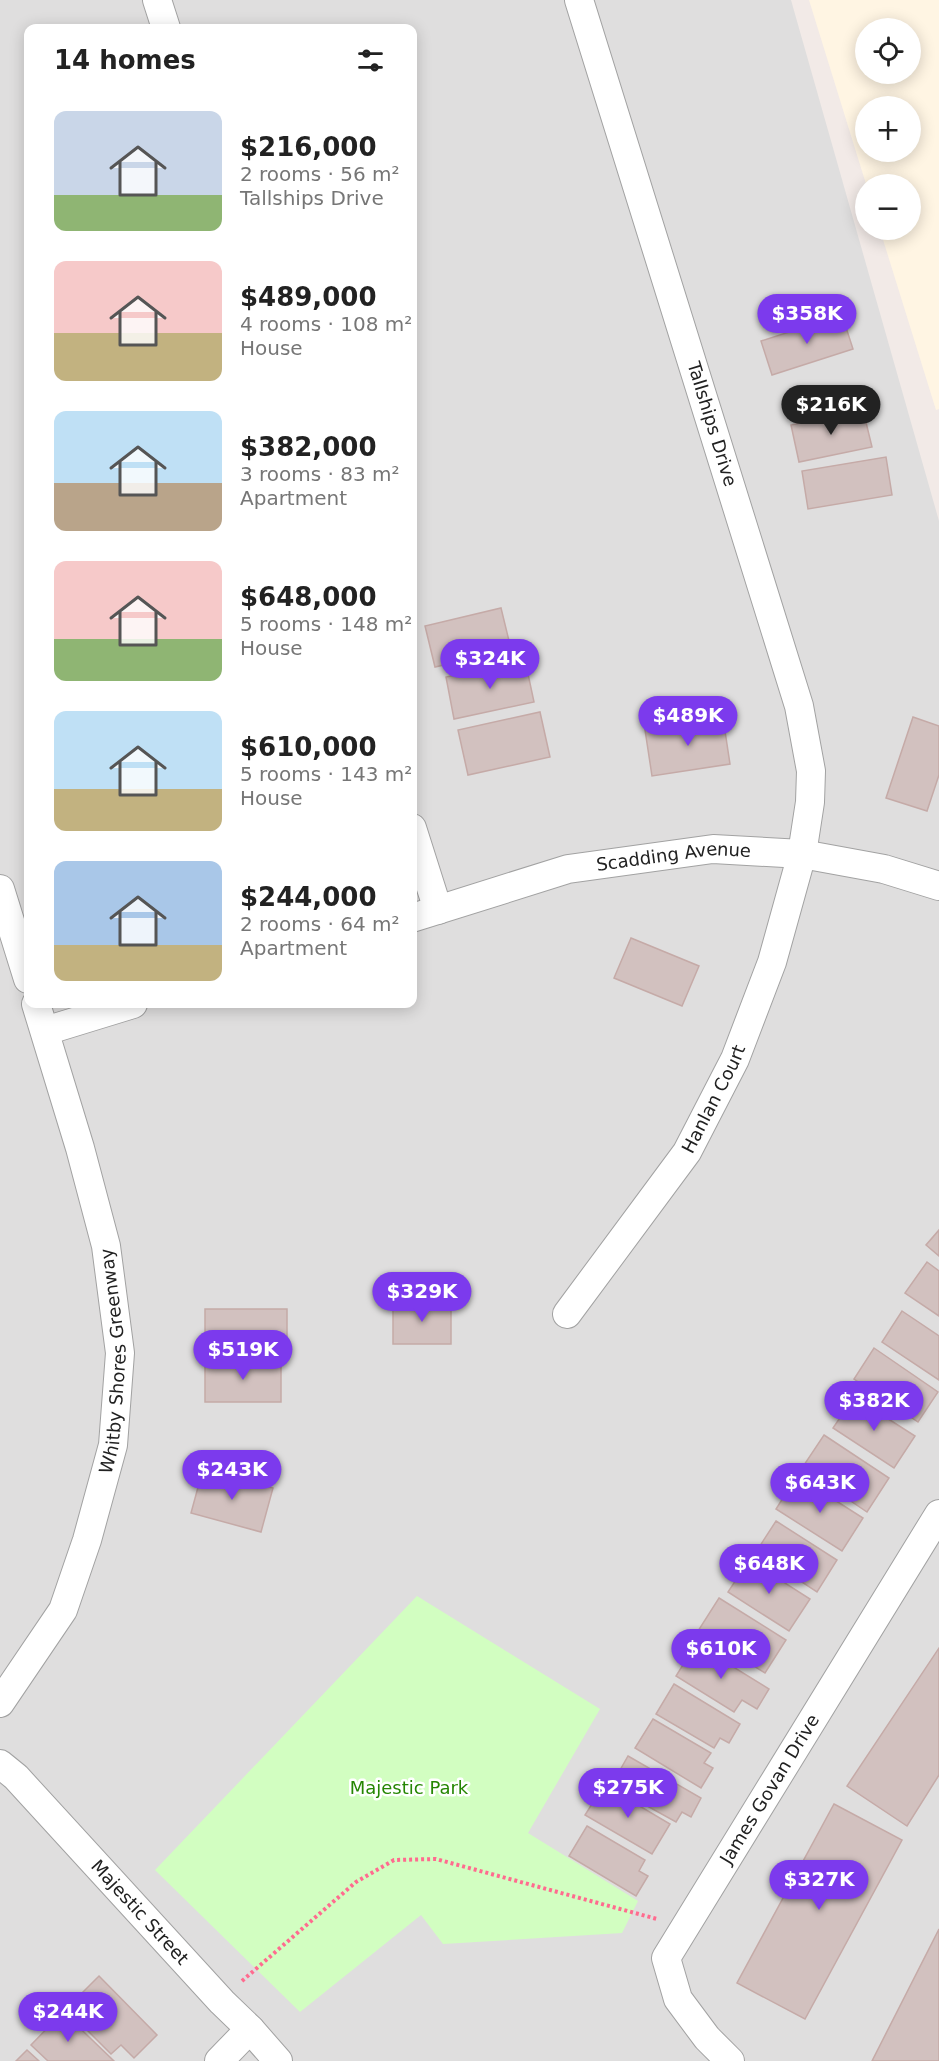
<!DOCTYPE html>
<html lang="en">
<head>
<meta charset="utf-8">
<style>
  body { margin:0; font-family:"DejaVu Sans",sans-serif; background:#f6f6f6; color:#222; height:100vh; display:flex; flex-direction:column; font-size:22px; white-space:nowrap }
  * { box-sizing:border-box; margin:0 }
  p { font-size:20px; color:#767676 }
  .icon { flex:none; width:33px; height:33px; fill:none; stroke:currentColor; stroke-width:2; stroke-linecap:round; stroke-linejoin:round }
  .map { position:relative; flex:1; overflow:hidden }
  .sheet { position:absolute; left:24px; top:24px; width:393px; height:984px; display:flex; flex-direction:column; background:#fff; border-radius:12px; box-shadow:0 3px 15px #0003 }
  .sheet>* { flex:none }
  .tools { position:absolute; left:855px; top:18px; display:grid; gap:12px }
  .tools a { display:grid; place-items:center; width:66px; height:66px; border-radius:50%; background:#fff; box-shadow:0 3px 15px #0003; font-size:30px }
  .price { position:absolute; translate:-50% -51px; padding:0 14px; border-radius:21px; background:#7c3aed; color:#fff; font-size:20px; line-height:39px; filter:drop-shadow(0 2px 3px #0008) }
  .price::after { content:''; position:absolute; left:50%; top:36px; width:18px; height:14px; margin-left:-9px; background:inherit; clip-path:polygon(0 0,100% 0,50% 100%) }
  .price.current { background:#222; color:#fff }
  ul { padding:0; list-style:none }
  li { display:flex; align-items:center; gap:18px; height:150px; padding:0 30px }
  li span { display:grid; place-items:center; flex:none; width:168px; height:120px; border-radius:12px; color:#555 }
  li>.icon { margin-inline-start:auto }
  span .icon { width:72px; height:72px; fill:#fffc; stroke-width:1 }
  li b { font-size:26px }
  h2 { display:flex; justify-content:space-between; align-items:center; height:72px; padding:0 30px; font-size:26px }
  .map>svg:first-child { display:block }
  .residential { fill:#dfdede; fill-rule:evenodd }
  .education { fill:#fff5e3; fill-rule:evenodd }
  .park { fill:#d2fec1 }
  .building { fill:#d2c1bf; stroke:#c5aaa7; stroke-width:1.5 }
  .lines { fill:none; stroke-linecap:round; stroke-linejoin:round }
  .street-casing { stroke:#a2a2a2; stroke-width:30 }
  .path { stroke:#ff6b8f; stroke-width:4; stroke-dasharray:3 3; stroke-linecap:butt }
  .street { stroke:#fff; stroke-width:28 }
  .labels { text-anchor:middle; stroke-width:5; stroke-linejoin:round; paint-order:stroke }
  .street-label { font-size:18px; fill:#212121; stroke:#fff }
  .park-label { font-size:18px; fill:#258603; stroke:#fff }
</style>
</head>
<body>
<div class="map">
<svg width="939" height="2061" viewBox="0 0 939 2061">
  <rect width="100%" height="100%" fill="#f2eae7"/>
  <path class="residential" d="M0,0h791l148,521v1540h-939zM28,28h384v976h-384z"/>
  <path class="education" d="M809,0h130v409l-3,1 -56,-180h30v-46h-44zM866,28h44v46h-44zM866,106h44v46h-44z"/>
  <polygon class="park" points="417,1596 600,1709 528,1833 638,1901 622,1933 443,1944 421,1915 300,2012 155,1870"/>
  <g class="building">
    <polygon points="842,315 853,349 772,375 761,341"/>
    <polygon points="863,410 872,447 799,462 791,425"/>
    <polygon points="886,457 892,495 808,509 802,471"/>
    <polygon points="501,608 511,649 435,667 425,626"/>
    <polygon points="525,660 534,702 454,719 446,677"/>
    <polygon points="540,712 550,757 468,775 458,730"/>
    <polygon points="913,717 939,726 939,775 927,811 886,798"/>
    <polygon points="723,718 730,764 652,776 645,730"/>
    <polygon points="631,938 699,966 682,1006 614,978"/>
    <polygon points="939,1230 939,1256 926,1245"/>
    <polygon points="927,1262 939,1271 939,1316 905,1293"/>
    <rect x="393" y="1302" width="58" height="42"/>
    <rect x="205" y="1309" width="82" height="36"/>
    <polygon points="902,1311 939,1336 939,1380 882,1342"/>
    <polygon points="874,1348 938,1392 918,1422 854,1379"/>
    <rect x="205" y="1360" width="76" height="42"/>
    <polygon points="854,1397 915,1436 894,1468 833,1428"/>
    <polygon points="824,1435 889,1478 867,1512 802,1468"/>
    <polygon points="203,1469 273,1488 261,1532 191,1513"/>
    <polygon points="797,1476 863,1518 842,1551 776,1509"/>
    <polygon points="776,1521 837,1560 817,1592 756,1552"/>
    <polygon points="749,1560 810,1599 789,1631 728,1592"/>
    <polygon points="719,1598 786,1640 765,1673 698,1631"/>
    <polygon points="696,1644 769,1689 757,1709 742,1700 734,1712 676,1676"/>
    <polygon points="939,1648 939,1775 907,1826 847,1786"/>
    <polygon points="674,1684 740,1724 729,1743 720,1738 714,1748 656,1714"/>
    <polygon points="653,1719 711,1753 704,1763 713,1768 701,1788 635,1748"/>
    <polygon points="628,1756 701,1798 691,1817 682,1812 676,1822 611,1786"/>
    <polygon points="604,1785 670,1824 652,1854 585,1815"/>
    <polygon points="834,1804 902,1840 805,2019 737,1983"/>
    <polygon points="587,1826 645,1860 639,1871 648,1876 636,1896 569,1856"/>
    <polygon points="939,1929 939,2061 872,2061"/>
    <polygon points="99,1976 157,2035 134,2058 121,2045 111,2054 66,2009"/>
    <polygon points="63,2012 114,2061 48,2061 31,2045"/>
    <polygon points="27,2050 39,2061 16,2061"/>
  </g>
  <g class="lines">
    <defs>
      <g id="street">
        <polyline points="157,0 166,28"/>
        <polyline points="412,828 438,910"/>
        <polyline points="0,889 28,979"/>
        <path id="s1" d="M412,918l156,-49 145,-20 89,5 82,15 55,17"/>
        <polyline points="45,1031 133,1004"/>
        <path id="s2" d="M567,1314l120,-162 48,-93 37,-97 30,-108 8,-52 1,-31 -12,-65 -220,-706"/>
        <path id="s3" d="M0,1703l63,-93 24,-70 26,-95 7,-92 -14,-107 -26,-98 -44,-144"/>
        <path id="s4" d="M0,1764l16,13 206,225 28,27 28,32"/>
        <polyline points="219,2061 250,2029"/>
        <path id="s5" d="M730,2061l-23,-23 -29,-39 -12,-41 273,-444"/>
      </g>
    </defs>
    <use href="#street" class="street-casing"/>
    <polyline class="path" points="242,1981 356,1882 394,1860 436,1859 657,1919"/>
    <use href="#street" class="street"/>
  </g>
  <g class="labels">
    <g class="street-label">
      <text transform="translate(712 424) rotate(73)" y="6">Tallships Drive</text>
      <text dy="6" stroke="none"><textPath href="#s1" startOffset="270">Scadding Avenue</textPath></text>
      <text dy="6" stroke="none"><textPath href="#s2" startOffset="261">Hanlan Court</textPath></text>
      <text dy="6" stroke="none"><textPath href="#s3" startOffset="369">Whitby Shores Greenway</textPath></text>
      <text dy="6" stroke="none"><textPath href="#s5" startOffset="322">James Govan Drive</textPath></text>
      <text dy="6" stroke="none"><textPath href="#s4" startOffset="204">Majestic Street</textPath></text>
    </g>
    <g class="park-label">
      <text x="409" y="1794">Majestic Park</text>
    </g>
  </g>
</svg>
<div class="tools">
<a><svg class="icon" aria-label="locate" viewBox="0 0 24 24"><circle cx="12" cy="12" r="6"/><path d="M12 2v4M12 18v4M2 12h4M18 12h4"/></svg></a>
<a>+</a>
<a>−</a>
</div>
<b class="price" style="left:807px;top:345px">$358K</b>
<b class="price current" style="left:831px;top:436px">$216K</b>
<b class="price" style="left:490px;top:690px">$324K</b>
<b class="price" style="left:688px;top:747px">$489K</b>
<b class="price" style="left:422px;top:1323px">$329K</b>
<b class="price" style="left:243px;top:1381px">$519K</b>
<b class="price" style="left:874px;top:1432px">$382K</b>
<b class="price" style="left:232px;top:1501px">$243K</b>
<b class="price" style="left:820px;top:1514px">$643K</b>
<b class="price" style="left:769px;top:1595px">$648K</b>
<b class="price" style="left:721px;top:1680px">$610K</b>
<b class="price" style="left:628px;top:1819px">$275K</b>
<b class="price" style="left:819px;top:1911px">$327K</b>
<b class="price" style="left:68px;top:2043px">$244K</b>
<section class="sheet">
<h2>14 homes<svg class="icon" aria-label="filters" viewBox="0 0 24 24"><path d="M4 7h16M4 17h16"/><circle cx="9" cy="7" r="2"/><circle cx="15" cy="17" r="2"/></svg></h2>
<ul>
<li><span style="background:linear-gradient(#c9d6e8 70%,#8fb573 0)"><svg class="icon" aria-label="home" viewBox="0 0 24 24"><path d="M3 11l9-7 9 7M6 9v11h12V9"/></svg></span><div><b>$216,000</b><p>2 rooms · 56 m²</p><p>Tallships Drive</p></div></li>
<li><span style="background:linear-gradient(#f6c9c9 60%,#c2b280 0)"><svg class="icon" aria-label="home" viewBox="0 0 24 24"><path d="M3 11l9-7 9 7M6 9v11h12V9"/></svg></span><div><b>$489,000</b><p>4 rooms · 108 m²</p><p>House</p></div></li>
<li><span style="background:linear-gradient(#bfe0f5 60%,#b9a48a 0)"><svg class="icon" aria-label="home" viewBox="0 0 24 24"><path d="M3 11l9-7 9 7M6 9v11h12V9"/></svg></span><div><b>$382,000</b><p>3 rooms · 83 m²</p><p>Apartment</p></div></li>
<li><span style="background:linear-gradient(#f6c9c9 65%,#8fb573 0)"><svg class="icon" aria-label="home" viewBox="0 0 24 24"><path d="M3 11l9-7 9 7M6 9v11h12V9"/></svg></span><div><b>$648,000</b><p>5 rooms · 148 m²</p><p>House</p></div></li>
<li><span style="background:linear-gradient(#bfe0f5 65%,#c2b280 0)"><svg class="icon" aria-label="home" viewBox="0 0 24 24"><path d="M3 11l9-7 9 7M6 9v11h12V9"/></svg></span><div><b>$610,000</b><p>5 rooms · 143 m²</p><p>House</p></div></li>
<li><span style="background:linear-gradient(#a9c7e8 70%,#c2b280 0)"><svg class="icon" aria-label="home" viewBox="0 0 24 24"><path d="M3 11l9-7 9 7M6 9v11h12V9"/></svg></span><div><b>$244,000</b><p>2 rooms · 64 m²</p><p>Apartment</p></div></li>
</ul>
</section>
</div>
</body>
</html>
